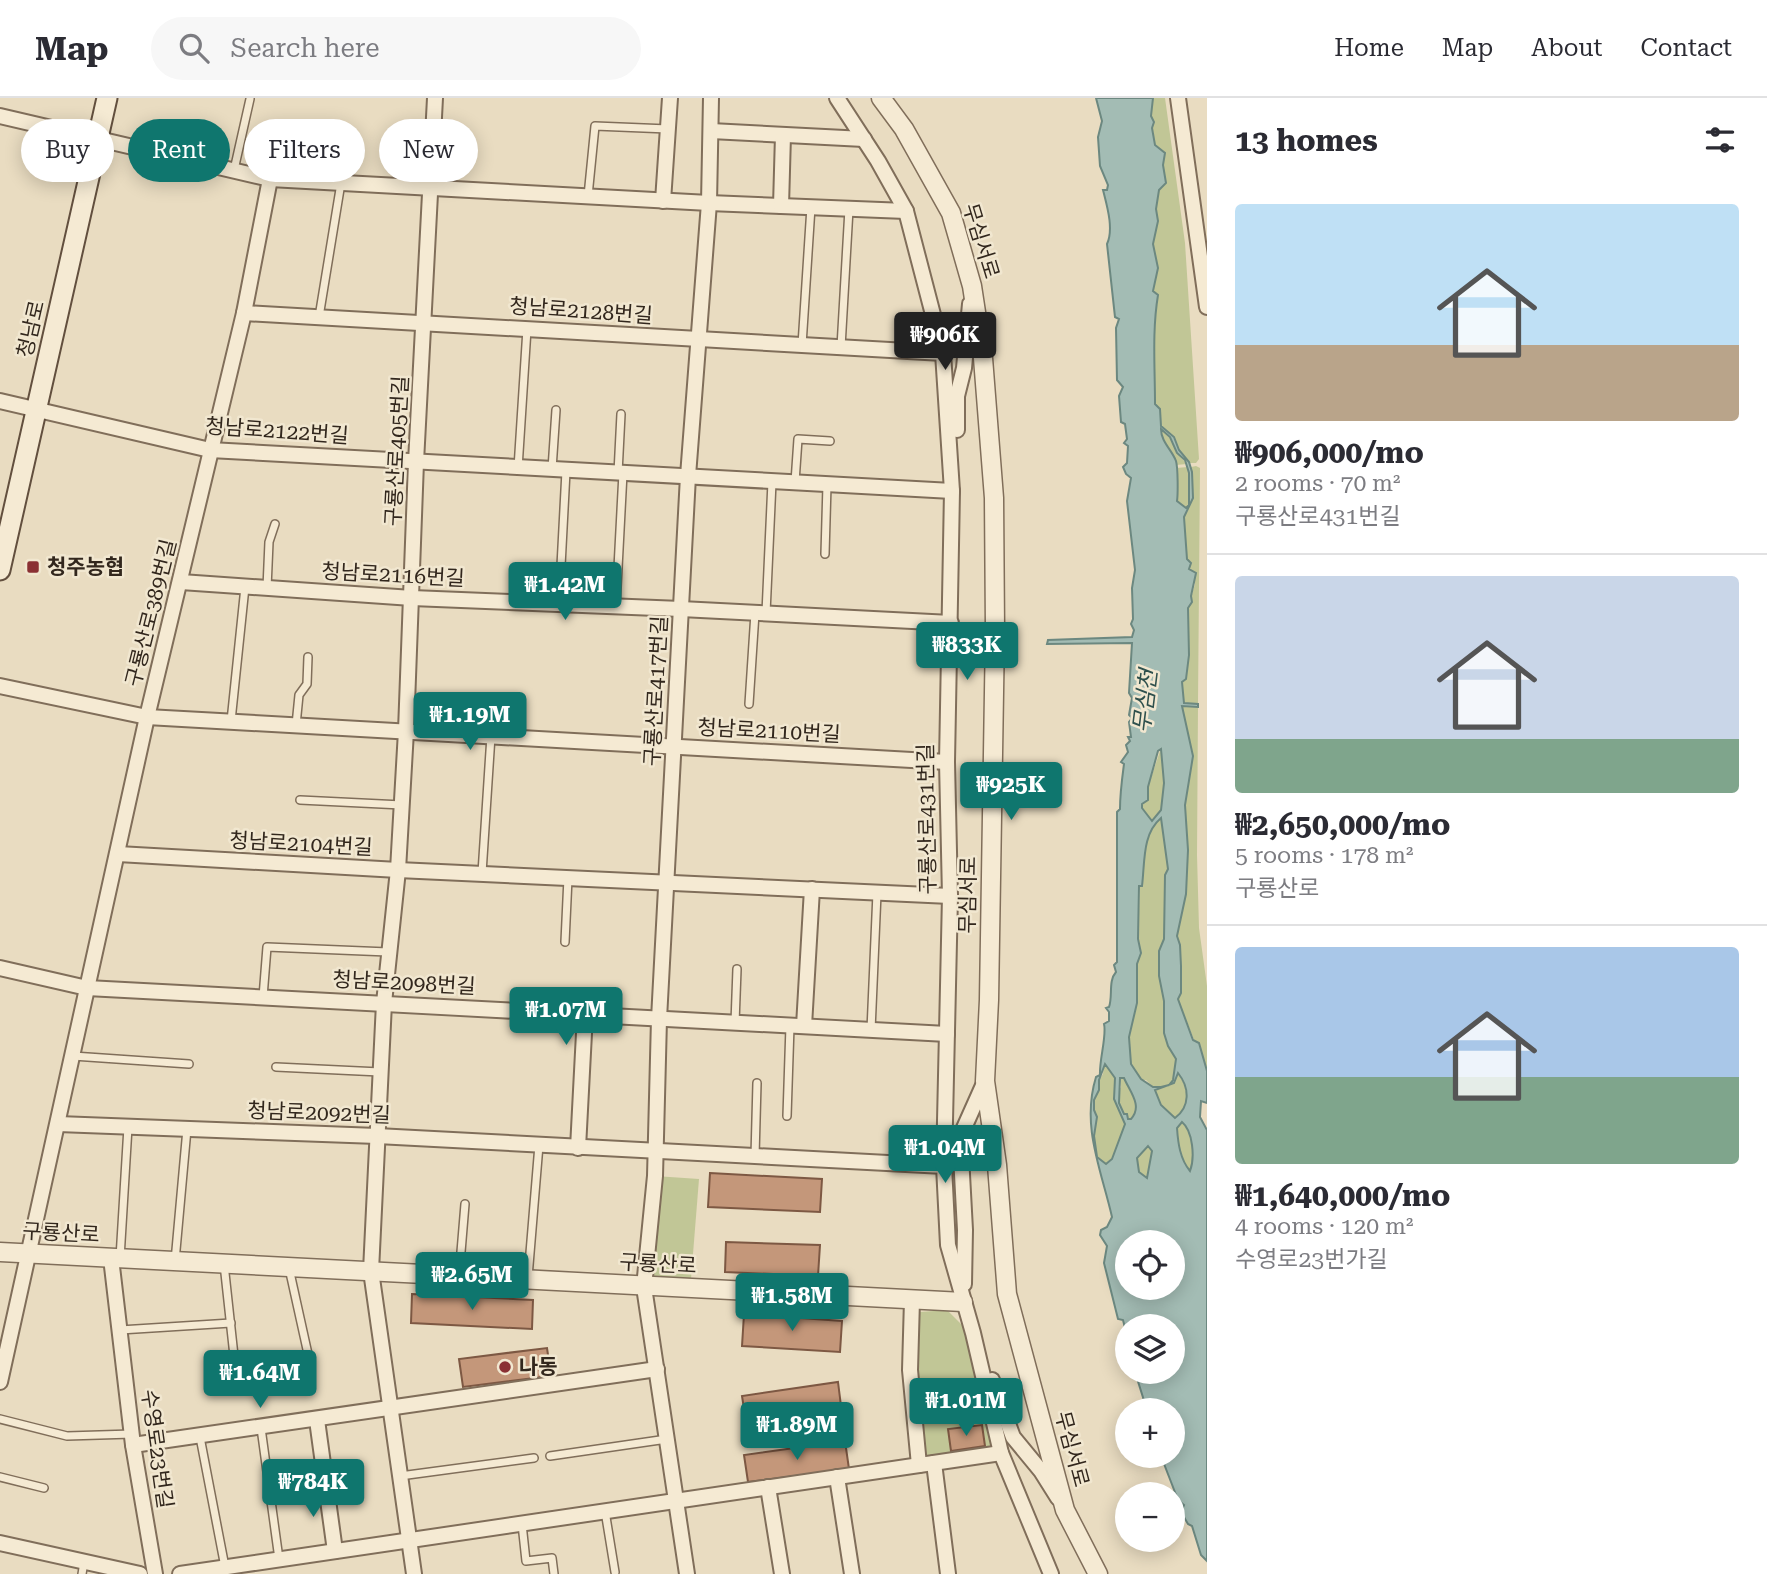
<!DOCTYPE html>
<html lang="en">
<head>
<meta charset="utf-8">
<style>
  body { margin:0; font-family:"Roboto Serif","Noto Sans KR",serif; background:#f7f7f7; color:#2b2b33; height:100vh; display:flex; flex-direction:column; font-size:26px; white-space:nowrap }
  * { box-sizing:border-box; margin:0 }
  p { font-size:23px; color:#7c7c81 }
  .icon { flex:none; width:38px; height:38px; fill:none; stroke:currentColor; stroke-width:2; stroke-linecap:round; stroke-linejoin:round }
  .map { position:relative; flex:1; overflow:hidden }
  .drawer { display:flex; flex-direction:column; background:#fff; width:560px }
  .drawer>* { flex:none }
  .banner { position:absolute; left:21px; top:21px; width:665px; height:63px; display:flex; gap:14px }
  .controls { position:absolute; left:1115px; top:1132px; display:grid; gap:14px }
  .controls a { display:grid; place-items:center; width:70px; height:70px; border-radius:50%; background:#fff; box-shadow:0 4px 18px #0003; font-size:35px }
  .price { position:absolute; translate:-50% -60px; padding:0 16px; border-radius:7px; background:#0f766e; color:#fff; font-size:23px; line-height:46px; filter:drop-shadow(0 2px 4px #0008) }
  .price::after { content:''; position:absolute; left:50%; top:42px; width:21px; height:16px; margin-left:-10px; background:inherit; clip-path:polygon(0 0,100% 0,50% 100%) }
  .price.active { background:#222; color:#fff }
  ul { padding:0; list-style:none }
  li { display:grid; align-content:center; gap:14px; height:371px; padding:0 28px }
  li+li { border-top:2px solid #e1e1e2 }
  li span { display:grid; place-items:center; height:217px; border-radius:7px; color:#555 }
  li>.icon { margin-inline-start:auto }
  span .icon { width:126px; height:126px; fill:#fffc; stroke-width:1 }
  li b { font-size:30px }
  h2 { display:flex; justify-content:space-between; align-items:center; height:84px; padding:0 28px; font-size:30px }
  .chip { padding:0 24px; border-radius:32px; background:#fff; box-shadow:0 4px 18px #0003; font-size:24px; line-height:63px }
  .chip.active { background:#0f766e; color:#fff }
  header { display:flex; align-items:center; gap:42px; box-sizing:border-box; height:98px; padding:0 35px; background:#fff; border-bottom:2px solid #e1e1e2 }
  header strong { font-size:33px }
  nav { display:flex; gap:38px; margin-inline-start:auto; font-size:24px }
  .search { width:490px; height:63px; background:#f7f7f7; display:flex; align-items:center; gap:18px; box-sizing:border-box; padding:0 24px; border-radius:38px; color:#7c7c81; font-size:26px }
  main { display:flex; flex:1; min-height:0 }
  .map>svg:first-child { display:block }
  .green { fill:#c1c696 }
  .water { fill:#a3bcb4; stroke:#6c8880; stroke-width:2; fill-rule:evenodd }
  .building { fill:#c4977a; stroke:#7d5843; stroke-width:2 }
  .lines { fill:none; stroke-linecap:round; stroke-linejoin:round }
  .service-casing { stroke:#806e5a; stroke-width:10 }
  .minor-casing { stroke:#806e5a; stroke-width:18 }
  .tertiary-casing { stroke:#806e5a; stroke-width:21 }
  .secondary-casing { stroke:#624f3e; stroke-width:23 }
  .service { stroke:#f5ead3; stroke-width:7 }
  .minor { stroke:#f5ead3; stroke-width:14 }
  .tertiary { stroke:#f5ead3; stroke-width:18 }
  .secondary { stroke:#f5ead3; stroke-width:19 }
  .poi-dot { fill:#8a3033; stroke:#f1e7d0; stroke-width:2.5 }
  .labels { text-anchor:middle; stroke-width:5; stroke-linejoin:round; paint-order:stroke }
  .street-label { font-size:21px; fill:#32271d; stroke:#f1e7d0 }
  .poi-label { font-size:21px; font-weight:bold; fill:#32271d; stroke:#f1e7d0; text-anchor:start }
  .water-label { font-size:23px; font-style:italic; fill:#2e504d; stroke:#f1e7d0 }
</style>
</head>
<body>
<header>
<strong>Map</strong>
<div class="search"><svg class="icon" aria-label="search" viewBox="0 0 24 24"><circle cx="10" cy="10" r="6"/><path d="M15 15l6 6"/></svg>Search here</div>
<nav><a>Home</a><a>Map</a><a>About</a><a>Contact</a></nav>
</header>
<main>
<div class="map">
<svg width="1207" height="1476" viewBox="0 0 1207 1476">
  <rect width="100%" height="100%" fill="#e9dcc1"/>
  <g class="green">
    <polygon points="1153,0 1165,0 1185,145 1199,361 1196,365 1189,365 1174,344 1174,339 1170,339 1177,355 1187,366 1176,367 1161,336 1161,323 1155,306 1155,242 1152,231 1158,197 1153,193 1158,170 1153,146 1158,123 1156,111 1159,92 1166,85 1163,67 1164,55 1155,47 1151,19"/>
    <polygon points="1196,368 1200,370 1198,606 1184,605 1182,584 1186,581 1189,536 1188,510 1195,486 1187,461 1184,419 1193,400 1191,369"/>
    <polygon points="1188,369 1189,407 1186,410 1176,403 1176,370"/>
    <polygon points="1182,607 1198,609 1197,757 1199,830 1207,888 1207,973 1199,945 1194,942 1178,901 1181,895 1181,868 1180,847 1176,838 1186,796 1188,752 1185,707 1193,658"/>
    <polygon points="1161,650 1164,685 1161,712 1152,723 1142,710 1142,705 1148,702 1148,689"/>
    <path d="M1161,719l7,52 -3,6 -1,64 -5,12v25l5,25v32l4,13 8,12 -3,22 -4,5 -8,2h-8l-7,-7h-5l-10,-16 -2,-27 8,-34v-39l4,-11 -3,-14 2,-54h2c4,-24 0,-51 19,-68z"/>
    <polygon points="1104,965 1115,980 1114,1001 1125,1026 1112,1062 1105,1067 1097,1059 1094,1038 1097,1019 1094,1012 1094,1001 1099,992 1099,982 1103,976"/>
    <path d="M1178,975c6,8 13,28 6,38 -2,3 -6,5 -9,7l-14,-13 -6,-15 19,-7z"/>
    <path d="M1120,980h4c6,14 19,28 7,41 -12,-5 -17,-21 -10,-32z"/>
    <path d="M1182,1024c11,10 13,35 8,50 -10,-13 -12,-28 -14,-44z"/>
    <polygon points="1148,1048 1152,1053 1147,1081 1139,1074 1137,1060"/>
    <polygon points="655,1078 699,1081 691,1181 645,1179"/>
    <polygon points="947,1212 963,1228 976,1264 993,1350 925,1358 916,1275 920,1214"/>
  </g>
  <path class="water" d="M1096,0h57l-2,18 3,6 -2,6 3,17 10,8 -2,12 3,18 -7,7 -3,19 2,12 -5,23 5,24 -5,23 5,4c-6,36 -3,72 -3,109l5,5 1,17 13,11 5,13 10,12 3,10 1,26 -9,19 3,42 4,4 -2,6 7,4 -5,23 1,6 -4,6 1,47 -3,24 -4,3 2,21 14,1v3l-16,-1 11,50 -8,49 3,45 -2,44 -9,42 3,9 1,21v27l-3,6 15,41 6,3 8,28v32l-6,-2 -1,16 7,13v431l-6,-6 -9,-29 -4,-2 -7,-12 3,-7 -6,-5 -17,-44h11v-46h-25l-12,-38h37v-46h-45v10l-4,-16 -5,-1 -14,-56 3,-17 -7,-11 1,-5 6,-3 5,-10c-11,-48 -31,-91 -16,-140l4,-2c-1,-14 7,-40 4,-51l5,-3v-9l-3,-4 3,-1c4,-11 -1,-26 7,-35l-2,-7 3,-3v-150l3,-3c0,-16 2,-30 4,-45l-3,-2 7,-10 -2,-7 4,-4 -2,-4h3l-2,-15 3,-4 -3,-3 3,-17 -3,-5 3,-50 -85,1 1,-4 84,-3 2,-7 -3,-6 2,-5 -1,-31 3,-18 -8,-69 4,-23 -5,-4 -3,-7 4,-4 1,-17 -4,-3 3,-4 -2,-15 -4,-2 -2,-26 4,-9 -6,-7 -1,-52 3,-9 -4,-2 -8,-73c7,-15 0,-38 -4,-54h4l1,-5 -8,-19 -2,-29 4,-16zM1161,331l9,8 7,16 8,7 4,13v32l-3,3 -9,-7c1,-7 1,-33 -1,-40 -4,-11 -15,-19 -15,-32zM1161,651l3,34 -3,27 -9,11 -10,-13v-4l6,-4v-13l10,-36zM1161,720l7,51 -3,6 -1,64 -5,12v25l5,25v32l4,13 8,13 -3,21 -4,5 -8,2h-8l-12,-8 -10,-15 -2,-27 8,-34v-39l4,-11 -3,-14 1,-53h3c3,-24 0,-52 19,-68zM1105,966l10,14 -1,21 11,25 -13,35 -6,5 -9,-7 -3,-21 3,-19 -3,-7v-10l5,-10v-10zM1178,975c12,15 12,34 -3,45l-14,-13 -6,-15 19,-7zM1120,980h4c6,14 19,28 7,41h-3l-1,-5h-3l-5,-11zM1182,1024c11,9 13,36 8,49 -10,-12 -12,-28 -13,-43zM1148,1048l4,5 -5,27 -8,-6 -2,-14zM1127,1144h45v46h-45z"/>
  <g class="building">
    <polygon points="710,1075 822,1081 820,1114 708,1109"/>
    <polygon points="726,1144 820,1147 818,1178 725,1174"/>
    <polygon points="412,1196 533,1202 532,1231 411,1225"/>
    <polygon points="744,1216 842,1223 840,1254 742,1248"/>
    <polygon points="547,1250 551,1278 463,1289 459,1261"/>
    <polygon points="838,1284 842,1316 747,1330 742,1298"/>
    <polygon points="982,1327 985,1348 951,1353 948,1331"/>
    <polygon points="845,1343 849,1371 748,1384 744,1357"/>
  </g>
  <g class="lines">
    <defs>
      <g id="service">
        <polyline points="234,72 250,1"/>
        <polyline points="588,98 595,28 668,31"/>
        <polyline points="319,219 341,85"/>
        <polyline points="802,247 811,109"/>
        <polyline points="841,249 849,111"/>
        <polyline points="518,370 527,231"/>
        <polyline points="552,371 556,312"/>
        <polyline points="618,375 621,316"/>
        <polyline points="795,384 798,341 830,343"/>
        <polyline points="825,456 827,387"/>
        <polyline points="267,490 269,444 275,426"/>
        <polyline points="559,506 566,373"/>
        <polyline points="616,508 623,375"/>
        <polyline points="766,515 772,384"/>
        <polyline points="749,606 755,515"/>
        <polyline points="231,623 245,489"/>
        <polyline points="296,627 299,597 307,586 308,559"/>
        <polyline points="300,702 402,707"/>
        <polyline points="482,775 491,638"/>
        <polyline points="565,844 568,780"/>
        <polyline points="263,899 267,849 388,854"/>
        <polyline points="735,925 737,871"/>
        <polyline points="871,932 877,795"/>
        <polyline points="73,958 189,966"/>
        <polyline points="276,969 380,974"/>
        <polyline points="787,1018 790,928"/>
        <polyline points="755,1058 757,985"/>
        <polyline points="120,1160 128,1029"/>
        <polyline points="175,1163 187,1031"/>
        <polyline points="224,1166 235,1267"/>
        <polyline points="289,1170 308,1256"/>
        <polyline points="459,1178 465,1106"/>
        <polyline points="528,1179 539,1047"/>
        <polyline points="120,1232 231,1225"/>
        <polyline points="0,1321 67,1338 132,1336"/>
        <polyline points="261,1330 279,1461"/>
        <polyline points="200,1339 225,1469"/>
        <polyline points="550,1358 667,1341"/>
        <polyline points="400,1378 534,1360"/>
        <polyline points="0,1379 44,1390"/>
        <polyline points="605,1413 615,1474"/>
        <polyline points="522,1426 526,1463 552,1460 554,1476"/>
        <polyline points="82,1476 84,1464"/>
      </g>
      <g id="minor">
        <polyline points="837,0 878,63 906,113 943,255 952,393 947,664 950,798 944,1068 948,1147 973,1235 1001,1355 1051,1476"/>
        <polyline points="1178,0 1207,209"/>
        <polyline points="0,18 270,81 709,105 906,113"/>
        <polyline points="711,33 864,41"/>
        <polyline points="663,103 670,0"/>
        <polyline points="781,108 783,37"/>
        <polyline points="244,215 943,255"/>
        <polyline points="0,303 210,352 952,393"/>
        <polyline points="957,332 957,298 964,270 970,206"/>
        <polyline points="181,484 412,500 681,511 951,525"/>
        <polyline points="0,588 147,619 947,664"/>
        <polyline points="118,756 398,772 950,798"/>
        <polyline points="0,870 87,890 947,936"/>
        <polyline points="804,928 812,791"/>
        <polyline points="58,1026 377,1038 944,1068"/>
        <polyline points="578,1050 585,916"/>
        <polyline points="111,1160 133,1347 155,1476"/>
        <polyline points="964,1186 965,1132 960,1039 985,983"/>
        <polyline points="912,1202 910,1272 919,1367"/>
        <polyline points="992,1282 1013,1339 1041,1373 1058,1400"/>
        <polyline points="0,1284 147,619 244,215 270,81"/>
        <polyline points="317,1322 335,1453"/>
        <polyline points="133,1347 657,1271"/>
        <polyline points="934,1365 948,1476"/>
        <polyline points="837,1379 852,1476"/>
        <polyline points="768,1389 782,1476"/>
        <polyline points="0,1445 140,1476"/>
        <polyline points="180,1476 1001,1355"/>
        <polyline points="414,1476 371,1173 384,905 398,772 406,633 416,364 435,0"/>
        <polyline points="687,1476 644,1189 655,1078 659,921 688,378 709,105 711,0"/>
      </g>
      <g id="tertiary">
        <polyline points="881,0 904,31 951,115 972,188 983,260 994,400 995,533 989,902 985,983 997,1067 1007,1196 1065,1412 1098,1476"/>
        <polyline points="0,1154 963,1204"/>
      </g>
      <polyline id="secondary" points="0,472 107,0"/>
    </defs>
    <use href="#service" class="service-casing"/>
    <use href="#minor" class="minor-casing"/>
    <use href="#tertiary" class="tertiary-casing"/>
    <use href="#secondary" class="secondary-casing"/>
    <use href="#service" class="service"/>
    <use href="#minor" class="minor"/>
    <use href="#tertiary" class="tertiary"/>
    <use href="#secondary" class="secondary"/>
  </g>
  <g class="poi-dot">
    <rect x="26" y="462" width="14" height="14" rx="3.5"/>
    <circle cx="505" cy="1269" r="7"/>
  </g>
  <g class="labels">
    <g class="street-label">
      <text transform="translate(981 143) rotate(73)" y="7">무심서로</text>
      <text transform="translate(581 213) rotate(4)" y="7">청남로2128번길</text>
      <text transform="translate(31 231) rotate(-77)" y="7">청남로</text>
      <text transform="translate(277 333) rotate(4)" y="7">청남로2122번길</text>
      <text transform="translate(397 353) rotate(-87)" y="7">구룡산로405번길</text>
      <text transform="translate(393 477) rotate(3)" y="7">청남로2116번길</text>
      <text transform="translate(151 515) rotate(-76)" y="7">구룡산로389번길</text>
      <text transform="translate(656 593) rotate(-87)" y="7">구룡산로417번길</text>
      <text transform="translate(769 633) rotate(3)" y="7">청남로2110번길</text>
      <text transform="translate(927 721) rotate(-91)" y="7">구룡산로431번길</text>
      <text transform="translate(301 746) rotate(3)" y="7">청남로2104번길</text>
      <text transform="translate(968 797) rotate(-89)" y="7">무심서로</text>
      <text transform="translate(404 885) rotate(3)" y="7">청남로2098번길</text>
      <text transform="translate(319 1015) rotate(2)" y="7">청남로2092번길</text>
      <text transform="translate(61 1135) rotate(3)" y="7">구룡산로</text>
      <text transform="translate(658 1166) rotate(3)" y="7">구룡산로</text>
      <text transform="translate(157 1351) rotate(82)" y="7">수영로23번길</text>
      <text transform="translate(1072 1351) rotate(75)" y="7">무심서로</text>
    </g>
    <g class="poi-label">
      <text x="47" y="476">청주농협</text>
      <text x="519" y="1276">나동</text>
    </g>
    <g class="water-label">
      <text transform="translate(1145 603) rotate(-83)" y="8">무심천</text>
    </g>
  </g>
</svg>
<div class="controls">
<a><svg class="icon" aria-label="locate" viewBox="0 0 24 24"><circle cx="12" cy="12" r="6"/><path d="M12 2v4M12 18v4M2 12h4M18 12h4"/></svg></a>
<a><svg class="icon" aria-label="layers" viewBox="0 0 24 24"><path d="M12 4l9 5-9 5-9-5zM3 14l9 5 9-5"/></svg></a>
<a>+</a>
<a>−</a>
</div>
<b class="price active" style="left:945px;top:274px">₩906K</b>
<b class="price" style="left:565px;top:524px">₩1.42M</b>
<b class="price" style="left:967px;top:584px">₩833K</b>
<b class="price" style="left:470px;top:654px">₩1.19M</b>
<b class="price" style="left:1011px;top:724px">₩925K</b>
<b class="price" style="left:566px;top:949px">₩1.07M</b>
<b class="price" style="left:945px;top:1087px">₩1.04M</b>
<b class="price" style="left:472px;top:1214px">₩2.65M</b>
<b class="price" style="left:792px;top:1235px">₩1.58M</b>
<b class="price" style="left:260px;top:1312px">₩1.64M</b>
<b class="price" style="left:966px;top:1340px">₩1.01M</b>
<b class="price" style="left:797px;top:1364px">₩1.89M</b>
<b class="price" style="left:313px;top:1421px">₩784K</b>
<div class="banner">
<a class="chip">Buy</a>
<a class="chip active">Rent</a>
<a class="chip">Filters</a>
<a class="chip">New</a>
</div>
</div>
<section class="drawer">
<h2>13 homes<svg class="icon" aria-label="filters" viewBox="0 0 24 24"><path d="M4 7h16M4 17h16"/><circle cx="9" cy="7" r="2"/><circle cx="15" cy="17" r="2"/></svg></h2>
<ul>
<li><span style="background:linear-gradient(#bfe0f5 65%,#b9a48a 0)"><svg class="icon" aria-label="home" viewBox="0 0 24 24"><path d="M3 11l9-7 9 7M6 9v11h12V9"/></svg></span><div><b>₩906,000/mo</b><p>2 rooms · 70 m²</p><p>구룡산로431번길</p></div></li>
<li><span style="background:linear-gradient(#c9d6e8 75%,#7fa58c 0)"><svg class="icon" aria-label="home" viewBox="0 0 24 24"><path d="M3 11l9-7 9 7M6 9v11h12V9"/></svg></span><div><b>₩2,650,000/mo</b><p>5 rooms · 178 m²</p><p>구룡산로</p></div></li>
<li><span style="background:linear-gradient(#a9c7e8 60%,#7fa58c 0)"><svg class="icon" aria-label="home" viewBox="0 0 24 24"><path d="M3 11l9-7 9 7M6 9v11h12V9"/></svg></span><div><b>₩1,640,000/mo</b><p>4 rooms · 120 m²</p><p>수영로23번가길</p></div></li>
</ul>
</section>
</main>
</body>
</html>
